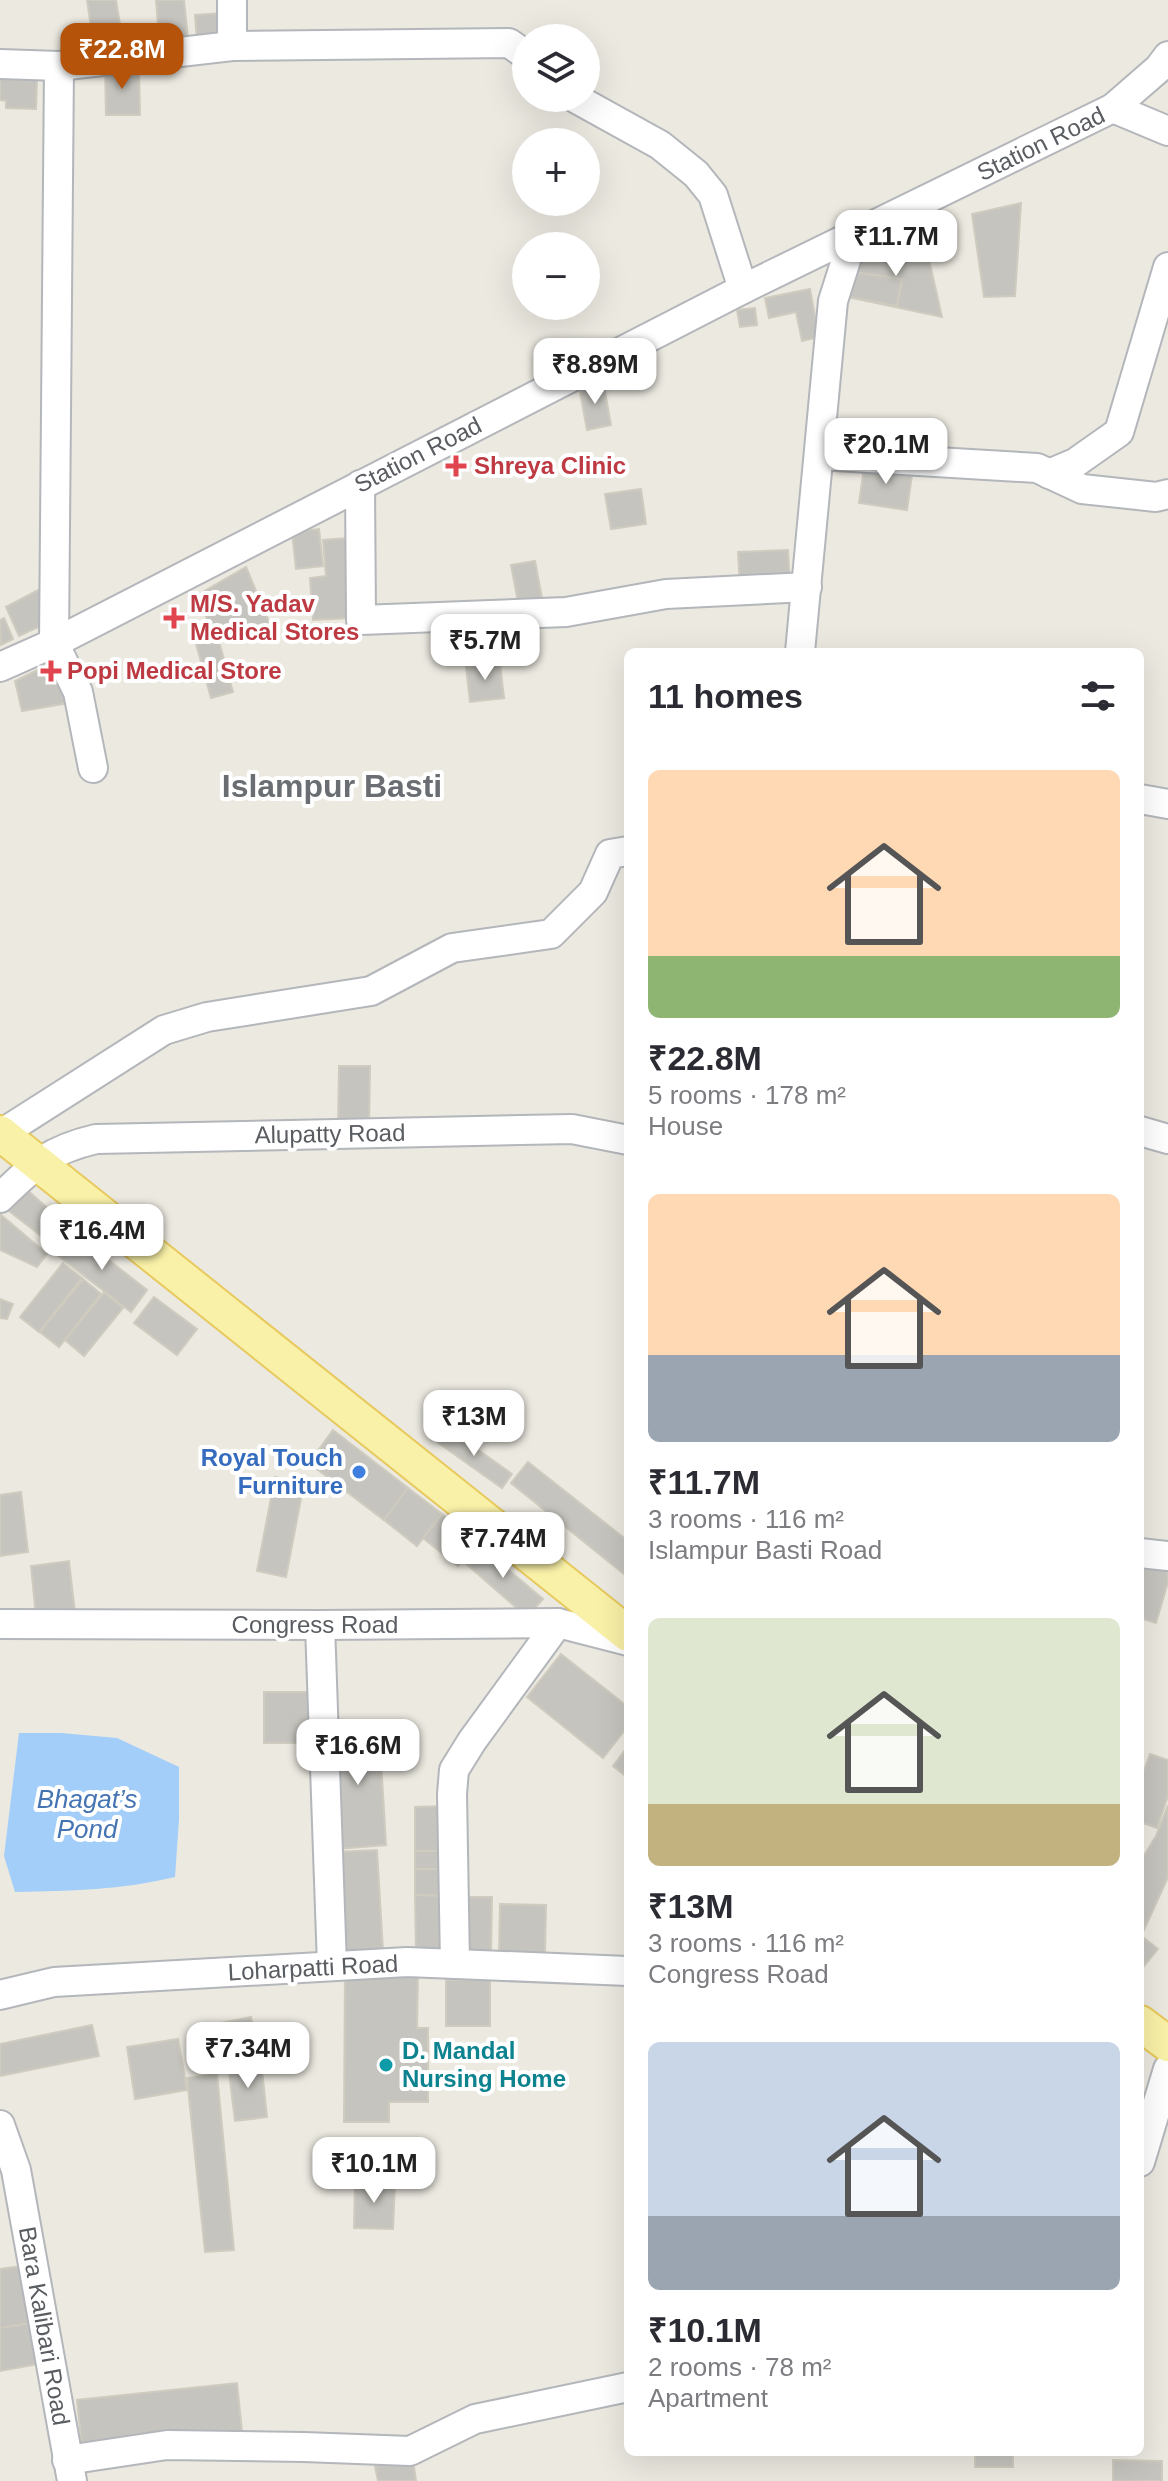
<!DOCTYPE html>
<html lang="en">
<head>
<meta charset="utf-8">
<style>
  body { margin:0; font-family:Arial,sans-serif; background:#f7f7f7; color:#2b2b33; height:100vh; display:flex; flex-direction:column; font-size:30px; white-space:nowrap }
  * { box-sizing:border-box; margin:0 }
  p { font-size:26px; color:#7c7c81 }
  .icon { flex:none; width:44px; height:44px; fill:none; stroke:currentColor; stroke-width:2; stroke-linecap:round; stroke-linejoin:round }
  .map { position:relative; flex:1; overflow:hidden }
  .drawer { position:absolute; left:624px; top:648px; width:520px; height:1808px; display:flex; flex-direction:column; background:#fff; border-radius:12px; box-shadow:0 8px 32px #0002 }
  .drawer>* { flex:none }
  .fabs { position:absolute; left:512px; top:24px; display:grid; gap:16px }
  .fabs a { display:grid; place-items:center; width:88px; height:88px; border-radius:50%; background:#fff; box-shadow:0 8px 32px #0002; font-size:40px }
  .price { position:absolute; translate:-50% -68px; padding:0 18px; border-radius:16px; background:#fff; color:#222; font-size:26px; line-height:52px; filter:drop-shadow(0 2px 4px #0008) }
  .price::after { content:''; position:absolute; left:50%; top:48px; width:24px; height:18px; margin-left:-12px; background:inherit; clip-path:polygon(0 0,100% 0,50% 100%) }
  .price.selected { background:#b45309; color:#fff }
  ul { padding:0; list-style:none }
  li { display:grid; align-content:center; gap:16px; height:424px; padding:0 24px }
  li span { display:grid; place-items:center; height:248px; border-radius:12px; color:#555 }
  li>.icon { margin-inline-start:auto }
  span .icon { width:144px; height:144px; fill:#fffc; stroke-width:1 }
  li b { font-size:34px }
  h2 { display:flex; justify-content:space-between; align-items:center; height:96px; padding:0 24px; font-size:34px }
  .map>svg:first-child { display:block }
  .water { fill:#a2cef9 }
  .building { fill:#c6c4be; stroke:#cfcbbf; stroke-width:2 }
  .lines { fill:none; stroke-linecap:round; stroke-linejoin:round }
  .minor-casing { stroke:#b3b6ba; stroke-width:32 }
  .major-casing { stroke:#e8c95d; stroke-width:38 }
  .minor { stroke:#fff; stroke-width:28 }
  .major { stroke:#f9f1a7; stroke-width:34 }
  .health-dot { fill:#e0444e; stroke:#fff; stroke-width:3 }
  .shop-dot { fill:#3f7fe0; stroke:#fff; stroke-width:3 }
  .culture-dot { fill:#0f9aa8; stroke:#fff; stroke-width:3 }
  .labels { text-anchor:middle; stroke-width:8; stroke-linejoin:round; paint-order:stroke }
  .street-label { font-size:24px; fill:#595c60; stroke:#fff }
  .health-label { font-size:24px; font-weight:bold; fill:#be3a42; stroke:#fff; text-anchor:start }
  .shop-label { font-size:24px; font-weight:bold; fill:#366cbe; stroke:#fff; text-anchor:end }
  .culture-label { font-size:24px; font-weight:bold; fill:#0d838f; stroke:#fff; text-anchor:start }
  .water-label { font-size:26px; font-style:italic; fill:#4574b2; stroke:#fff }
  .district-label { font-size:32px; font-weight:bold; fill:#6a6e72; stroke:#fff }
</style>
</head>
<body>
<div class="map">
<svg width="1168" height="2481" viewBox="0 0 1168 2481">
  <rect width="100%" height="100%" fill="#ebe9e0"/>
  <path class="water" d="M19,1733h42l56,5 62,29v52l-4,58c-53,13 -106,14 -160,15l-11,-36z"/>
  <g class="building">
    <polygon points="87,0 116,0 124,49 95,54"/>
    <polygon points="156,0 184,0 189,48 160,50"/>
    <polygon points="222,13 225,38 197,41 195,15"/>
    <polygon points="105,67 139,67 140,115 106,115"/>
    <polygon points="0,78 37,79 36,109 6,108 6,101 0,100"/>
    <polygon points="1021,203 1015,296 984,297 972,214"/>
    <polygon points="923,233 942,317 843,296 855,257 902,247 902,236"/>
    <polygon points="847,271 902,279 897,306 843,296"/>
    <polygon points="810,289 819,337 802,341 796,312 769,318 765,298"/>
    <polygon points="755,308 757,325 740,327 737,310"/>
    <polygon points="603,381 611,425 587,430 579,386"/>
    <polygon points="865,461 913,468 907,510 859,503"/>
    <polygon points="641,489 646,524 611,529 605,494"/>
    <polygon points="319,529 323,566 296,569 292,532"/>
    <polygon points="347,538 352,618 313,620 310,578 326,576 323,540"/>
    <polygon points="788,550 790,585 740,587 738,552"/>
    <polygon points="535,561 543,603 519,608 511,565"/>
    <polygon points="246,567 272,629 213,631 196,596"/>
    <polygon points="40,589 45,624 19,636 6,607"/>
    <polygon points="4,618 13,639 1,645 0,620"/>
    <polygon points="217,634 233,692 211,698 195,640"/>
    <polygon points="56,661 69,703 22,711 15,681"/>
    <polygon points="500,663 504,698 470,702 466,667"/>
    <polygon points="339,1066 370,1066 369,1127 338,1126"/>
    <polygon points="25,1188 71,1229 54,1246 5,1208"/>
    <polygon points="0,1214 47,1254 37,1267 0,1250"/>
    <polygon points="73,1232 147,1290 131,1312 56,1254"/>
    <polygon points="63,1263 82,1278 39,1332 20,1317"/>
    <polygon points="83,1279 101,1294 59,1347 40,1332"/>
    <polygon points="104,1292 123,1308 84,1356 65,1340"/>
    <polygon points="154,1297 197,1329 177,1355 134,1323"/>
    <polygon points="0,1299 13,1304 7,1319 0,1318"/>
    <polygon points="447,1428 512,1474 502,1488 437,1442"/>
    <polygon points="333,1430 408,1488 384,1520 309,1463"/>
    <polygon points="528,1462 628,1541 628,1569 624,1574 511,1483"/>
    <polygon points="275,1477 304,1483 286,1577 257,1571"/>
    <polygon points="408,1488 442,1514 417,1546 384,1520"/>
    <polygon points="21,1492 28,1552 0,1556 0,1495"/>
    <polygon points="442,1514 477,1543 458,1566 423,1538"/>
    <polygon points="477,1543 543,1599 527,1617 463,1561"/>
    <polygon points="69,1561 75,1613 36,1617 31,1566"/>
    <polygon points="1142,1561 1168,1568 1168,1582 1156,1623 1140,1618 1140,1568"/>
    <polygon points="561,1654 628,1707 628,1726 603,1758 527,1697"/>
    <rect x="264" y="1692" width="50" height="51"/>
    <polygon points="379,1726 386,1845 338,1849 331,1729"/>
    <polygon points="628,1746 628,1778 613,1766"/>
    <polygon points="1150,1754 1168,1760 1168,1796 1157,1828 1140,1822 1140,1782"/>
    <polygon points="1168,1805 1168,1877 1144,1930 1140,1927 1140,1862 1156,1836"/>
    <polygon points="448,1806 449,1851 415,1851 415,1807"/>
    <polygon points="377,1850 383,1951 341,1953 335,1852"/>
    <rect x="415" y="1851" width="34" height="18"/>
    <polygon points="415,1869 449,1869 448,1896 415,1895"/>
    <polygon points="415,1895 448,1896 449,1953 416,1953"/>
    <polygon points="464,1897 492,1897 491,1953 463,1952"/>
    <polygon points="500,1904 546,1905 545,1954 499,1953"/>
    <polygon points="1140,1935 1158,1949 1140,1971"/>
    <polygon points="345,1975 418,1975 417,2028 428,2028 428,2102 389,2102 389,2122 344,2122"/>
    <rect x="446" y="1980" width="44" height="46"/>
    <polygon points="251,2017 255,2037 201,2048 197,2028"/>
    <polygon points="92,2025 99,2056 0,2076 0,2044"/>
    <polygon points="178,2039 187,2090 135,2099 127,2047"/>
    <polygon points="261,2060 267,2117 235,2121 228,2064"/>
    <polygon points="217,2074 234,2250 205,2252 187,2078"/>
    <polygon points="355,2182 395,2183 393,2229 354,2228"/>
    <polygon points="29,2265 38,2322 0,2328 0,2269"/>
    <polygon points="38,2322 44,2363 0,2371 0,2328"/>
    <polygon points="237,2383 242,2431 82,2448 77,2400"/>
    <rect x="975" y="2452" width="38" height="15"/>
    <polygon points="413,2459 416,2481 378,2481 375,2466"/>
    <polygon points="1113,2460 1162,2461 1162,2481 1113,2481"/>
  </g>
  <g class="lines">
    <defs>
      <g id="minor">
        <polyline points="232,0 232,46"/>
        <polyline points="0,64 59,66 232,46 509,43 526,55"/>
        <polyline points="59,66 54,643 78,692 93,768"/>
        <polyline points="575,98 660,145 696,174 713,195 743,289"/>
        <polyline points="1113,108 1168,131"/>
        <polyline points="819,455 1037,468 1082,489 1156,497 1168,494"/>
        <polyline points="1049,474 1075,463 1119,432 1168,267"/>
        <polyline points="360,485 361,620 566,612 666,594 807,587"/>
        <polyline points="800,652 833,301 854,235"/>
        <polyline points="0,667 54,643 743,289 1113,108 1159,68 1168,56"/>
        <polyline points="1140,799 1168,804"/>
        <polyline points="1140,1131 1168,1139"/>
        <polyline points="1,1134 164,1030 207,1017 371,991 452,948 551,934 593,892 610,854 628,851"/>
        <path d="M0,1198c34,-33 49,-48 96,-59l476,-10 56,11"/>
        <polyline points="1140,1553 1168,1556"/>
        <polyline points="0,1624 320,1625 558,1623 628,1641"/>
        <polyline points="320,1625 332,1966"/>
        <polyline points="455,1964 452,1794 454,1770 472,1741 558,1623"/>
        <polyline points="0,1995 54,1982 407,1962 628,1971"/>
        <polyline points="0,2125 16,2170 72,2481"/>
        <polyline points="1140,2162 1168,2069"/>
        <polyline points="67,2460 167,2445 304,2447 410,2451 475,2419 628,2387"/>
      </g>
      <g id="major">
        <polyline points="0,1133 628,1634"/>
        <polyline points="1140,2023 1168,2044"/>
      </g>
    </defs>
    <use href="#minor" class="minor-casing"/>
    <use href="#major" class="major-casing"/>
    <use href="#minor" class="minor"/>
    <use href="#major" class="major"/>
  </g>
  <g class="health-dot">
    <path d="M452 454h8v8h8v8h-8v8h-8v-8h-8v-8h8z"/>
    <path d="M170 606h8v8h8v8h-8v8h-8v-8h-8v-8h8z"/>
    <path d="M47 659h8v8h8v8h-8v8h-8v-8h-8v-8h8z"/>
  </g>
  <circle class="shop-dot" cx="359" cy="1472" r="8"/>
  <circle class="culture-dot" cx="386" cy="2065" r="8"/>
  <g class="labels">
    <g class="street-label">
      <text transform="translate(1041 144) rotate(-26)" y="8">Station Road</text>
      <text transform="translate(418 455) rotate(-27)" y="8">Station Road</text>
      <text transform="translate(330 1134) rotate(-1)" y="8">Alupatty Road</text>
      <text x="315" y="1633">Congress Road</text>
      <text transform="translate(313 1968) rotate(-3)" y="8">Loharpatti Road</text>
      <text transform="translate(44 2326) rotate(80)" y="8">Bara Kalibari Road</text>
    </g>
    <g class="health-label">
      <text x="474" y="474">Shreya Clinic</text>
      <text x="190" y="612">M/S. Yadav<tspan x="190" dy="28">Medical Stores</tspan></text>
      <text x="67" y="679">Popi Medical Store</text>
    </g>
    <g class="shop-label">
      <text x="343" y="1466">Royal Touch<tspan x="343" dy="28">Furniture</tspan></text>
    </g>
    <g class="culture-label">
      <text x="402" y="2059">D. Mandal<tspan x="402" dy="28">Nursing Home</tspan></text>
    </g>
    <g class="water-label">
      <text x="87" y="1808">Bhagat’s<tspan x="87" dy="30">Pond</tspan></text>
    </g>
    <g class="district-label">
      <text x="332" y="797">Islampur Basti</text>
    </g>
  </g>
</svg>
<div class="fabs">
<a><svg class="icon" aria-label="layers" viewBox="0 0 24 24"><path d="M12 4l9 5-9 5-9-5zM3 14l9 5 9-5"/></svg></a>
<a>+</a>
<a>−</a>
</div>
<b class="price selected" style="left:122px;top:91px">₹22.8M</b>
<b class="price" style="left:896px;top:278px">₹11.7M</b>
<b class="price" style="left:595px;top:406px">₹8.89M</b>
<b class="price" style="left:886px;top:486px">₹20.1M</b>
<b class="price" style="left:485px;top:682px">₹5.7M</b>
<b class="price" style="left:102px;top:1272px">₹16.4M</b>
<b class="price" style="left:474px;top:1458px">₹13M</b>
<b class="price" style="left:503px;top:1580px">₹7.74M</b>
<b class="price" style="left:358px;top:1787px">₹16.6M</b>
<b class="price" style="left:248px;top:2090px">₹7.34M</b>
<b class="price" style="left:374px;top:2205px">₹10.1M</b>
<section class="drawer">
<h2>11 homes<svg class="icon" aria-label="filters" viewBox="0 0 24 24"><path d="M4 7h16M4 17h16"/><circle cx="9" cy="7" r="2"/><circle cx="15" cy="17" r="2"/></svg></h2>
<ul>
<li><span style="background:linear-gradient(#ffd9b3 75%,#8fb573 0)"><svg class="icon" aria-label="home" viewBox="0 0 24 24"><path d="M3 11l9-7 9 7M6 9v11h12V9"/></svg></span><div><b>₹22.8M</b><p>5 rooms · 178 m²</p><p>House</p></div></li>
<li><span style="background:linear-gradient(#ffd9b3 65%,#9aa5b1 0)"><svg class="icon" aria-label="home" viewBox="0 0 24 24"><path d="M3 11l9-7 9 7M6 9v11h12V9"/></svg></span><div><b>₹11.7M</b><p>3 rooms · 116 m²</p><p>Islampur Basti Road</p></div></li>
<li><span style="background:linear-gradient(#dfe7d0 75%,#c2b280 0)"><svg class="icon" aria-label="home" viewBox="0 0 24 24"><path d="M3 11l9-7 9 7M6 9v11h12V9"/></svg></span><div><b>₹13M</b><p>3 rooms · 116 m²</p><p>Congress Road</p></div></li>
<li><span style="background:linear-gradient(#c9d6e8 70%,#9aa5b1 0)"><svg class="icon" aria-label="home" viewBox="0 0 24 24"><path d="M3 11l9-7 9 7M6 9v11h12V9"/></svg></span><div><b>₹10.1M</b><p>2 rooms · 78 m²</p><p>Apartment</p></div></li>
</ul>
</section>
</div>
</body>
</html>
